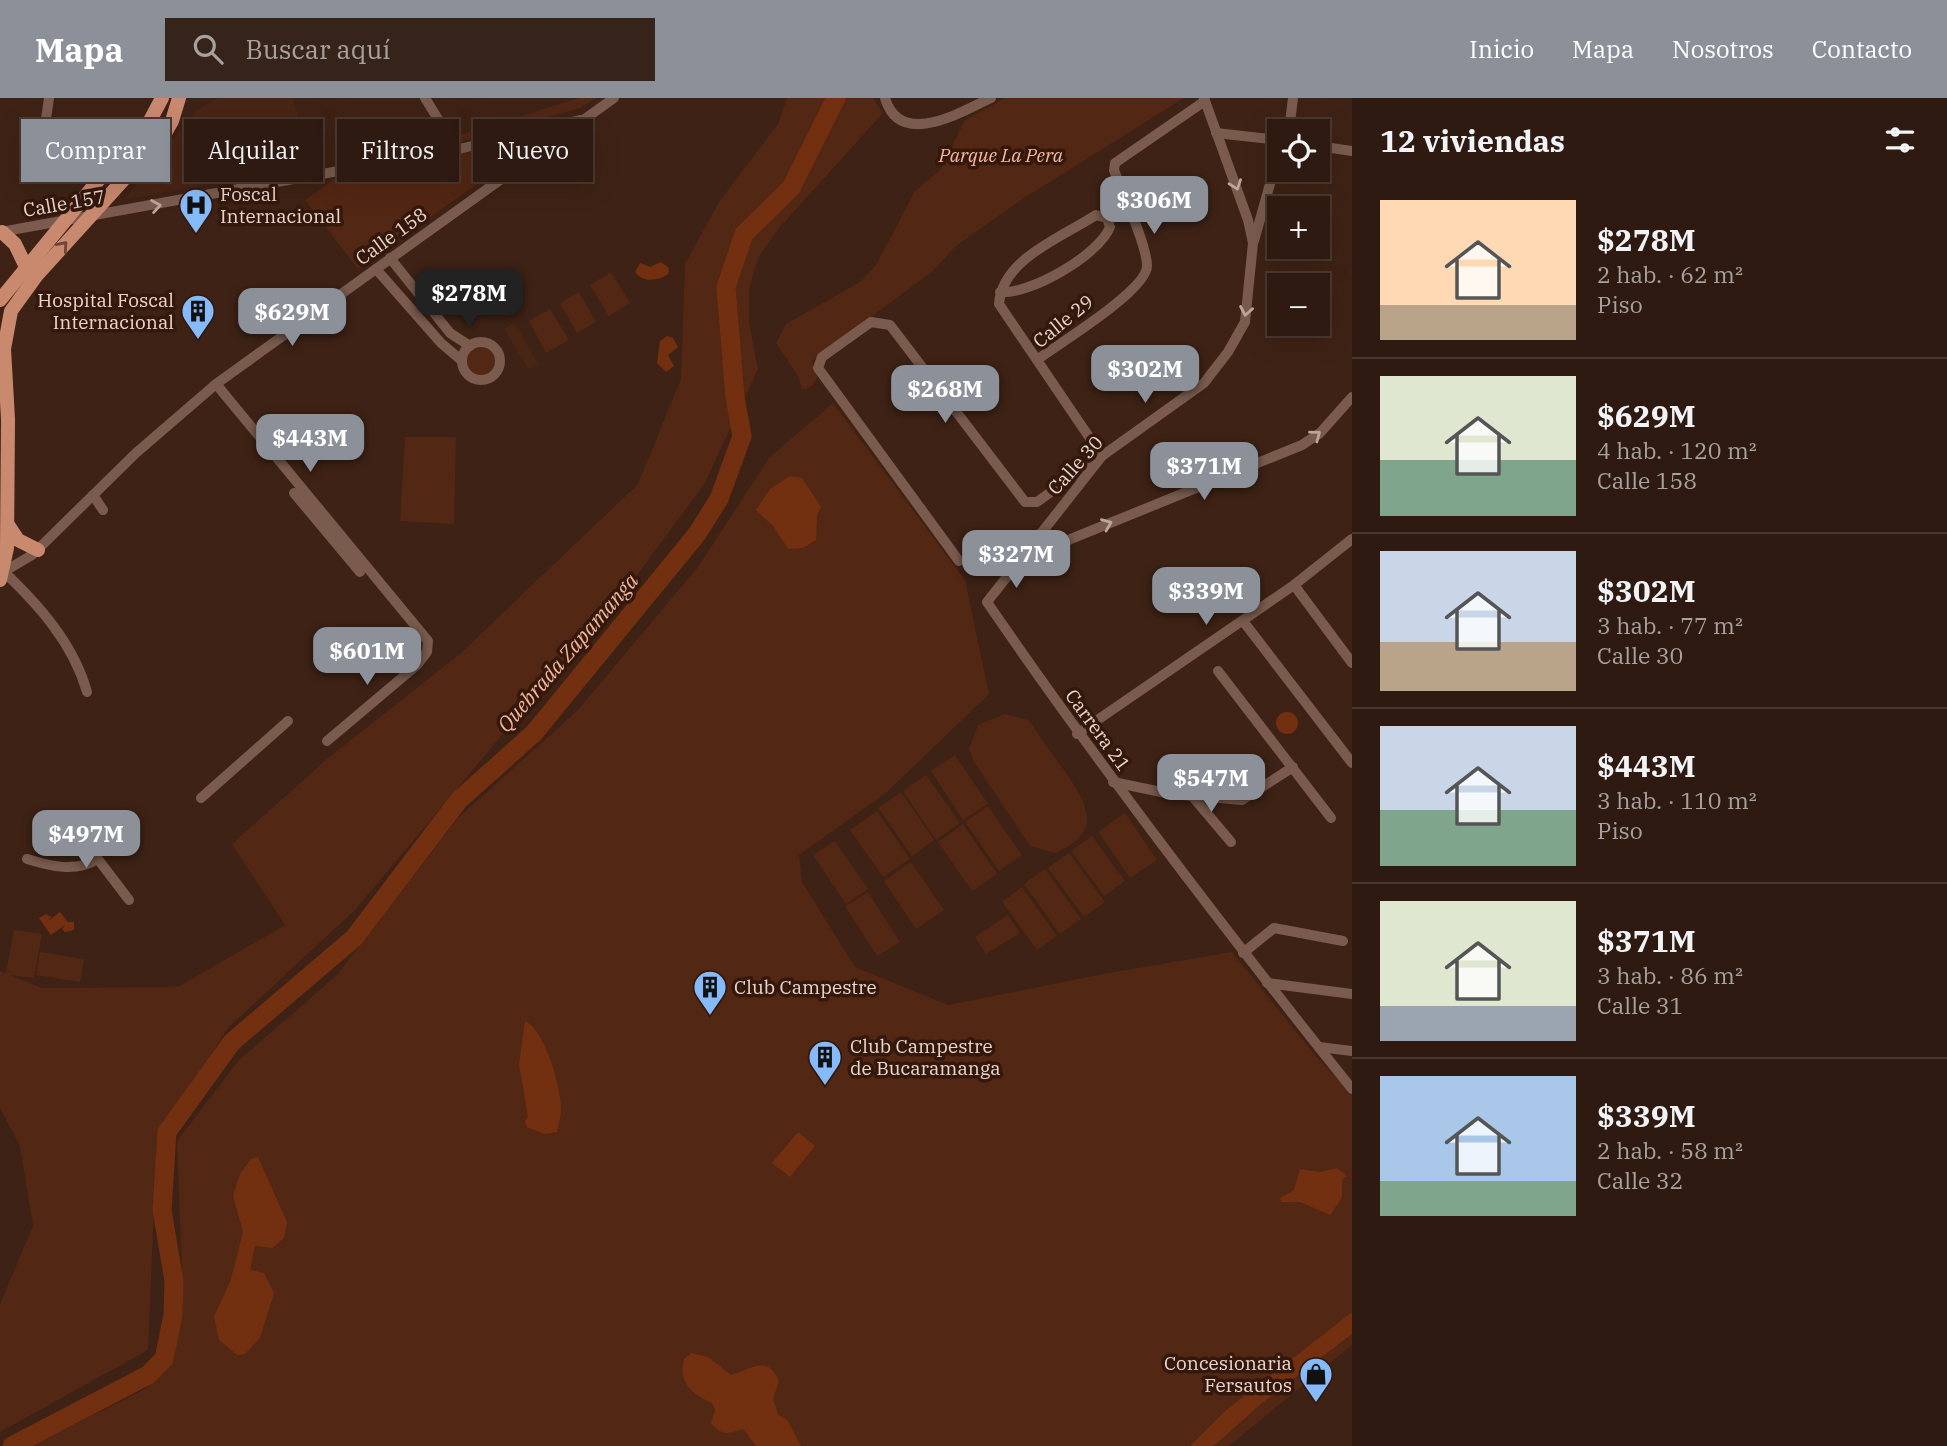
<!DOCTYPE html>
<html lang="es">
<head>
<meta charset="utf-8">
<style>
  body { margin:0; font-family:"IBM Plex Serif",serif; background:#362319; color:#f1f3f6; height:100vh; display:flex; flex-direction:column; font-size:26px; white-space:nowrap }
  * { box-sizing:border-box; margin:0 }
  p { font-size:23px; color:#a7a19f }
  .icon { flex:none; width:38px; height:38px; fill:none; stroke:currentColor; stroke-width:2; stroke-linecap:round; stroke-linejoin:round }
  .map { position:relative; flex:1; overflow:hidden }
  .drawer { display:flex; flex-direction:column; background:#2e1a10; width:595px }
  .drawer>* { flex:none }
  .banner { position:absolute; left:21px; top:21px; width:665px; height:63px; display:flex; gap:14px }
  .controls { position:absolute; left:1267px; top:21px; display:grid; gap:14px }
  .controls a { display:grid; place-items:center; width:63px; height:63px; border-radius:0px; background:#2e1a10; box-shadow:0 7px 28px #0002,0 0 0 2px #493830; font-size:35px }
  .price { position:absolute; translate:-50% -60px; padding:0 16px; border-radius:14px; background:#8c9099; color:#fff; font-size:23px; line-height:46px; filter:drop-shadow(0 2px 4px #0008) }
  .price::after { content:''; position:absolute; left:50%; top:42px; width:21px; height:16px; margin-left:-10px; background:inherit; clip-path:polygon(0 0,100% 0,50% 100%) }
  .price.on { background:#222; color:#fff }
  ul { padding:0; list-style:none }
  li { display:flex; align-items:center; gap:21px; height:175px; padding:0 28px }
  li+li { border-top:2px solid #493830 }
  li span { display:grid; place-items:center; flex:none; width:196px; height:140px; border-radius:0px; color:#555 }
  li>.icon { margin-inline-start:auto }
  span .icon { width:84px; height:84px; fill:#fffc; stroke-width:1 }
  li b { font-size:30px }
  h2 { display:flex; justify-content:space-between; align-items:center; height:84px; padding:0 28px; font-size:30px }
  .chip { padding:0 24px; border-radius:0px; background:#2e1a10; box-shadow:0 7px 28px #0002,0 0 0 2px #493830; font-size:24px; line-height:63px }
  .chip.on { background:#8c9099; color:#fff }
  header { display:flex; align-items:center; gap:42px; box-sizing:border-box; height:98px; padding:0 35px; background:#8c9099; color:#fff }
  header strong { font-size:33px }
  nav { display:flex; gap:38px; margin-inline-start:auto; font-size:24px }
  .search { width:490px; height:63px; background:#362319; display:flex; align-items:center; gap:18px; box-sizing:border-box; padding:0 24px; border-radius:0px; color:#a7a19f; font-size:26px }
  main { display:flex; flex:1; min-height:0 }
  .map>svg:first-child { display:block }
  .built { fill:#482515 }
  .green { fill:#522713 }
  .water { fill:#723010 }
  .lines { fill:none; stroke-linecap:round; stroke-linejoin:round }
  .river { stroke:#723010; stroke-width:19 }
  .minor { stroke:#7a5b4e; stroke-width:10 }
  .major { stroke:#c9896f; stroke-width:14 }
  .oneway { stroke:#bda59b }
  .oneway2 { stroke:#704534 }
  .labels { text-anchor:middle; stroke-width:7; stroke-linejoin:round; paint-order:stroke }
  .park-label { font-size:19px; font-style:italic; fill:#f6b9a0; stroke:#34180c }
  .poi-label { font-size:19px; fill:#ead6ce; stroke:#34180c; text-anchor:start }
  .street-label { font-size:19px; fill:#ead6ce; stroke:#34180c }
  .water-label { font-size:21px; font-style:italic; fill:#f3b69c; stroke:#34180c }
</style>
</head>
<body>
<header>
<strong>Mapa</strong>
<div class="search"><svg class="icon" aria-label="search" viewBox="0 0 24 24"><circle cx="10" cy="10" r="6"/><path d="M15 15l6 6"/></svg>Buscar aquí</div>
<nav><a>Inicio</a><a>Mapa</a><a>Nosotros</a><a>Contacto</a></nav>
</header>
<main>
<div class="map">
<svg width="1352" height="1348" viewBox="0 0 1352 1348">
  <rect width="100%" height="100%" fill="#3e2215"/>
  <g class="built">
    <polygon points="218,0 293,0 312,66 124,102 195,13"/>
    <polygon points="514,224 539,267 528,271 504,231"/>
  </g>
  <g class="green">
    <polygon points="579,0 597,0 580,10 458,45 456,38"/>
    <polygon points="787,0 873,0 883,15 780,129 758,160 749,191 749,225 758,271 705,385 640,473 355,812 228,930 157,1041 148,1252 0,1334 0,1206 33,1128 20,1048 0,1010 0,873 6,875 14,832 42,836 34,880 10,877 42,890 178,889 285,827 232,746 327,661 461,555 638,386 681,281 685,166 719,104 778,26"/>
    <polygon points="1005,0 1184,0 1021,102 956,148 933,173 812,263 817,280 812,288 802,292 798,278 776,245 786,226 860,184 876,167 915,93 941,71 965,22"/>
    <polygon points="541,40 358,171 305,102 334,81"/>
    <polygon points="611,174 630,205 609,218 590,187"/>
    <polygon points="579,194 596,224 577,235 560,205"/>
    <polygon points="550,211 569,242 546,255 529,223"/>
    <circle cx="481" cy="263" r="17"/>
    <polygon points="833,305 965,482 989,596 886,695 799,757 802,784 855,869 948,907 1108,875 1232,854 1315,957 1352,997 1352,1214 1226,1312 1190,1348 31,1348 145,1291 172,1258 183,1201 177,1043 238,963 337,877 458,720 578,612 698,469 769,360"/>
    <polygon points="405,339 456,339 454,426 400,423"/>
    <path d="M1004,616l25,6c11,17 23,34 35,50 24,35 40,62 -9,83l-25,-7 -56,-84 -5,-13 9,-24z"/>
    <polygon points="955,657 988,706 963,722 931,673"/>
    <polygon points="926,677 960,725 936,742 903,693"/>
    <polygon points="901,694 934,742 912,758 878,710"/>
    <polygon points="988,708 1022,757 999,773 965,724"/>
    <polygon points="877,713 910,761 883,779 850,732"/>
    <polygon points="1125,715 1157,762 1130,780 1098,734"/>
    <polygon points="963,726 997,776 972,793 938,744"/>
    <polygon points="1092,738 1125,783 1104,798 1071,753"/>
    <polygon points="835,743 868,791 846,806 813,757"/>
    <polygon points="1069,755 1105,804 1084,819 1048,770"/>
    <polygon points="911,764 944,812 916,831 884,783"/>
    <polygon points="1045,771 1081,821 1060,836 1024,786"/>
    <polygon points="1022,789 1057,838 1037,852 1002,804"/>
    <polygon points="868,794 900,844 877,858 845,808"/>
    <polygon points="1008,817 1020,835 986,856 975,839"/>
    <polygon points="40,854 84,861 80,884 36,877"/>
    <polygon points="1352,1236 1352,1247 1229,1348 1214,1348 1261,1306"/>
  </g>
  <g class="water">
    <path d="M661,164l8,6 -1,6c-10,7 -25,9 -33,-2l5,-9 10,4z"/>
    <polygon points="667,238 673,240 678,249 668,257 674,268 666,274 657,265 660,243"/>
    <polygon points="790,378 802,380 821,409 817,418 816,442 803,450 788,451 774,429 756,412 770,391"/>
    <circle cx="1287" cy="625" r="11"/>
    <polygon points="60,814 68,824 74,824 74,832 65,834 62,831 65,827 51,837 39,820 46,816 51,819 48,823"/>
    <path d="M525,923c20,9 37,68 36,89 0,7 -3,15 -4,22l-13,2 -17,-7 -2,-6 3,-4 -9,-53z"/>
    <polygon points="798,1034 815,1048 790,1079 772,1065"/>
    <polygon points="258,1059 287,1124 284,1140 272,1150 255,1148 250,1172 264,1175 274,1195 260,1240 245,1256 237,1257 219,1242 214,1218 230,1184 243,1134 233,1098 240,1076 251,1061"/>
    <polygon points="1337,1070 1347,1078 1342,1081 1342,1100 1330,1117 1300,1104 1281,1104 1280,1100 1294,1092 1300,1071 1320,1074"/>
    <polygon points="1352,1214 1352,1236 1261,1306 1214,1348 1190,1348 1226,1312"/>
    <path d="M691,1255l17,4 23,18c20,-6 37,-21 48,6l-6,18 5,15 10,7 13,25h-45l-13,-17c-14,5 -22,7 -32,-6l4,-13 -3,-7c-19,-9 -34,-19 -28,-44z"/>
  </g>
  <g class="lines">
    <polyline class="river" points="12,1348 148,1277 164,1261 173,1217 174,1183 162,1112 167,1034 232,944 354,840 459,702 534,635 697,436 719,401 742,338 735,299 726,189 744,136 791,90 836,0"/>
    <g class="minor">
      <polyline points="425,0 441,26"/>
      <path d="M885,0c15,51 76,14 106,0"/>
      <path d="M1204,0l44,122 5,23 -8,79 -17,30 -24,31 -102,73 -115,146c115,168 238,328 365,487"/>
      <polyline points="1289,33 1293,0"/>
      <polyline points="1216,35 1279,42"/>
      <polyline points="42,48 49,0"/>
      <polyline points="1318,48 1352,53"/>
      <polyline points="0,134 455,52 580,22"/>
      <polyline points="1254,143 1277,61"/>
      <polyline points="390,160 450,235 470,248"/>
      <polyline points="376,171 441,245 461,262"/>
      <path d="M1000,194c30,3 99,-37 110,-65l-3,-9 -11,-3c-34,22 -94,44 -97,89l103,152"/>
      <circle cx="481" cy="263" r="19"/>
      <path d="M1038,261c22,-16 109,-69 109,-93 0,-21 -25,-74 -33,-96l1,-7 90,-62"/>
      <polyline points="216,286 428,543 427,554 417,567 327,643"/>
      <polyline points="294,395 360,474"/>
      <polyline points="93,397 103,412"/>
      <polyline points="1024,460 1302,347 1320,335 1352,299"/>
      <polyline points="959,463 818,270 822,259 871,224 890,227 1025,404 1037,404 1084,370 1091,370"/>
      <path d="M0,470c37,35 73,74 87,124"/>
      <polyline points="0,476 32,457 136,355 216,286 614,0"/>
      <polyline points="1294,487 1352,565"/>
      <polyline points="1243,523 1352,665"/>
      <polyline points="1218,573 1331,720"/>
      <polyline points="1077,636 1294,487 1352,441"/>
      <polyline points="1113,684 1171,696 1242,702 1293,669"/>
      <polyline points="1193,699 1231,744"/>
      <polyline points="201,700 288,623"/>
      <polyline points="69,723 129,802"/>
      <path d="M27,761c23,7 49,14 70,0"/>
      <polyline points="1243,855 1274,830 1343,843"/>
      <polyline points="1267,885 1352,896"/>
      <polyline points="1319,949 1352,953"/>
    </g>
    <g class="major">
      <polyline points="2,134 15,146 26,169"/>
      <polyline points="0,202 110,68 144,34 162,0"/>
      <polyline points="8,427 18,442 38,452"/>
      <polyline points="0,482 7,450 8,321 4,251 11,213 37,177 164,37 172,23 179,0"/>
    </g>
  </g>
  <defs><path id="oneway-chevron" d="M-2-3.5L2.5 0L-2 3.5" fill="none" stroke-width="1.6" stroke-linecap="round" stroke-linejoin="round" transform="scale(1.75)"/></defs>
  <g class="oneway">
    <use href="#oneway-chevron" transform="translate(1236 87) rotate(70)"/>
    <use href="#oneway-chevron" transform="translate(156 108) rotate(-9)"/>
    <use href="#oneway-chevron" transform="translate(1246 213) rotate(100)"/>
    <use href="#oneway-chevron" transform="translate(1316 337) rotate(-37)"/>
    <use href="#oneway-chevron" transform="translate(1107 426) rotate(-22)"/>
  </g>
  <use class="oneway2" href="#oneway-chevron" transform="translate(63 148) rotate(-49)"/>
  <defs>
    <symbol id="hospital-pin" viewBox="-11 -11 22 30"><path d="M0 17L-7.5 6A9.5 9.5 0 1 1 7.5 6Z" fill="#86bbfb" stroke="#34180c"/><path d="M-5-5h3v3.5h4V-5h3V5h-3V1.5h-4V5h-3Z" fill="#111"/></symbol>
    <symbol id="building-pin" viewBox="-11 -11 22 30"><path d="M0 17L-7.5 6A9.5 9.5 0 1 1 7.5 6Z" fill="#86bbfb" stroke="#34180c"/><path d="M-4-6H4V6H1V3H-1V6H-4ZM-2.5-4.3h1.7v1.8h-1.7ZM.8-4.3h1.7v1.8H.8ZM-2.5-1h1.7V.8h-1.7ZM.8-1h1.7V.8H.8Z" fill="#111"/></symbol>
    <symbol id="shop-pin" viewBox="-11 -11 22 30"><path d="M0 17L-7.5 6A9.5 9.5 0 1 1 7.5 6Z" fill="#86bbfb" stroke="#34180c"/><path d="M-5-2.5h2.3a2.7 3.5 0 0 1 5.4 0H5L5.5 6h-11ZM-1.5-2.5h3a1.5 2.3 0 0 0-3 0Z" fill="#111"/></symbol>
  </defs>
  <g fill-rule="evenodd">
    <use href="#hospital-pin" x="177" y="88" width="38" height="52"/>
    <use href="#building-pin" x="179" y="194" width="38" height="52"/>
    <use href="#building-pin" x="691" y="870" width="38" height="52"/>
    <use href="#building-pin" x="806" y="940" width="38" height="52"/>
    <use href="#shop-pin" x="1297" y="1257" width="38" height="52"/>
  </g>
  <g class="labels">
    <g class="park-label">
      <text x="1001" y="64">Parque La Pera</text>
    </g>
    <g class="poi-label">
      <text x="220" y="103">Foscal<tspan x="220" dy="22">Internacional</tspan></text>
      <text x="174" y="209" text-anchor="end">Hospital Foscal<tspan x="174" dy="22">Internacional</tspan></text>
      <text x="734" y="896">Club Campestre</text>
      <text x="850" y="955">Club Campestre<tspan x="850" dy="22">de Bucaramanga</tspan></text>
      <text x="1292" y="1272" text-anchor="end">Concesionaria<tspan x="1292" dy="22">Fersautos</tspan></text>
    </g>
    <g class="street-label">
      <text transform="translate(64 105) rotate(-10)" y="7">Calle 157</text>
      <text transform="translate(391 138) rotate(-36)" y="7">Calle 158</text>
      <text transform="translate(1063 223) rotate(-39)" y="7">Calle 29</text>
      <text transform="translate(1075 367) rotate(-48)" y="7">Calle 30</text>
      <text transform="translate(1098 632) rotate(54)" y="7">Carrera 21</text>
    </g>
    <g class="water-label">
      <text transform="translate(568 555) rotate(-49)" y="7">Quebrada Zapamanga</text>
    </g>
  </g>
</svg>
<div class="controls">
<a><svg class="icon" aria-label="locate" viewBox="0 0 24 24"><circle cx="12" cy="12" r="6"/><path d="M12 2v4M12 18v4M2 12h4M18 12h4"/></svg></a>
<a>+</a>
<a>−</a>
</div>
<b class="price" style="left:1154px;top:138px">$306M</b>
<b class="price on" style="left:469px;top:231px">$278M</b>
<b class="price" style="left:292px;top:250px">$629M</b>
<b class="price" style="left:1145px;top:307px">$302M</b>
<b class="price" style="left:945px;top:327px">$268M</b>
<b class="price" style="left:310px;top:376px">$443M</b>
<b class="price" style="left:1204px;top:404px">$371M</b>
<b class="price" style="left:1016px;top:492px">$327M</b>
<b class="price" style="left:1206px;top:529px">$339M</b>
<b class="price" style="left:367px;top:589px">$601M</b>
<b class="price" style="left:1211px;top:716px">$547M</b>
<b class="price" style="left:86px;top:772px">$497M</b>
<div class="banner">
<a class="chip on">Comprar</a>
<a class="chip">Alquilar</a>
<a class="chip">Filtros</a>
<a class="chip">Nuevo</a>
</div>
</div>
<section class="drawer">
<h2>12 viviendas<svg class="icon" aria-label="filters" viewBox="0 0 24 24"><path d="M4 7h16M4 17h16"/><circle cx="9" cy="7" r="2"/><circle cx="15" cy="17" r="2"/></svg></h2>
<ul>
<li><span style="background:linear-gradient(#ffd9b3 75%,#b9a48a 0)"><svg class="icon" aria-label="home" viewBox="0 0 24 24"><path d="M3 11l9-7 9 7M6 9v11h12V9"/></svg></span><div><b>$278M</b><p>2 hab. · 62 m²</p><p>Piso</p></div></li>
<li><span style="background:linear-gradient(#dfe7d0 60%,#7fa58c 0)"><svg class="icon" aria-label="home" viewBox="0 0 24 24"><path d="M3 11l9-7 9 7M6 9v11h12V9"/></svg></span><div><b>$629M</b><p>4 hab. · 120 m²</p><p>Calle 158</p></div></li>
<li><span style="background:linear-gradient(#c9d6e8 65%,#b9a48a 0)"><svg class="icon" aria-label="home" viewBox="0 0 24 24"><path d="M3 11l9-7 9 7M6 9v11h12V9"/></svg></span><div><b>$302M</b><p>3 hab. · 77 m²</p><p>Calle 30</p></div></li>
<li><span style="background:linear-gradient(#c9d6e8 60%,#7fa58c 0)"><svg class="icon" aria-label="home" viewBox="0 0 24 24"><path d="M3 11l9-7 9 7M6 9v11h12V9"/></svg></span><div><b>$443M</b><p>3 hab. · 110 m²</p><p>Piso</p></div></li>
<li><span style="background:linear-gradient(#dfe7d0 75%,#9aa5b1 0)"><svg class="icon" aria-label="home" viewBox="0 0 24 24"><path d="M3 11l9-7 9 7M6 9v11h12V9"/></svg></span><div><b>$371M</b><p>3 hab. · 86 m²</p><p>Calle 31</p></div></li>
<li><span style="background:linear-gradient(#a9c7e8 75%,#7fa58c 0)"><svg class="icon" aria-label="home" viewBox="0 0 24 24"><path d="M3 11l9-7 9 7M6 9v11h12V9"/></svg></span><div><b>$339M</b><p>2 hab. · 58 m²</p><p>Calle 32</p></div></li>
</ul>
</section>
</main>
</body>
</html>
